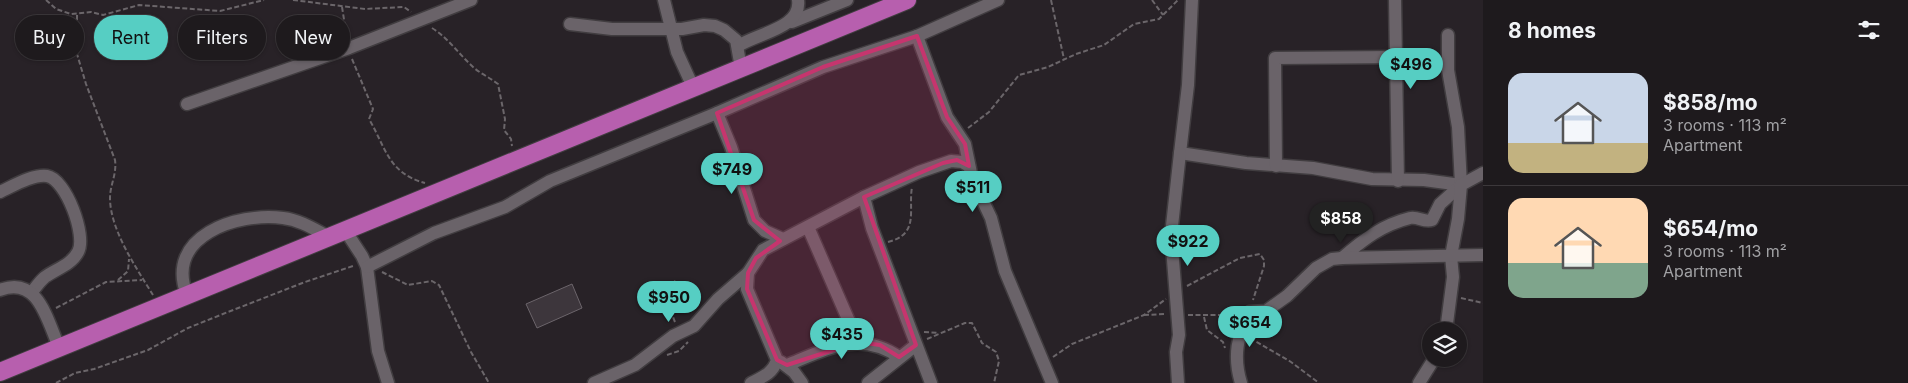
<!DOCTYPE html>
<html lang="en">
<head>
<meta charset="utf-8">
<style>
  body { margin:0; font-family:Inter,sans-serif; background:#2b272a; color:#f1f3f6; height:100vh; display:flex; flex-direction:column; font-size:19px; white-space:nowrap }
  * { box-sizing:border-box; margin:0 }
  p { font-size:16px; color:#a1a1a4 }
  .icon { flex:none; width:28px; height:28px; fill:none; stroke:currentColor; stroke-width:2; stroke-linecap:round; stroke-linejoin:round }
  .map { position:relative; flex:1; overflow:hidden }
  .details { display:flex; flex-direction:column; background:#1e1a1d; width:425px }
  .details>* { flex:none }
  .hud { position:absolute; left:15px; top:15px; width:475px; height:45px; display:flex; gap:10px }
  .buttons { position:absolute; left:1422px; top:322px; display:grid; gap:10px }
  .buttons a { display:grid; place-items:center; width:45px; height:45px; border-radius:50%; background:#1e1a1d; box-shadow:0 1px 4px #0004,0 0 0 1px #3c383b; font-size:25px }
  .price { position:absolute; translate:-50% -42px; padding:0 11px; border-radius:18px; background:#56cec3; color:#111; font-size:16px; line-height:32px; filter:drop-shadow(0 1px 2px #0008) }
  .price::after { content:''; position:absolute; left:50%; top:30px; width:15px; height:11px; margin-left:-8px; background:inherit; clip-path:polygon(0 0,100% 0,50% 100%) }
  .price.selected { background:#222; color:#fff }
  ul { padding:0; list-style:none }
  li { display:flex; align-items:center; gap:15px; height:125px; padding:0 25px }
  li+li { border-top:1px solid #3c383b }
  li span { display:grid; place-items:center; flex:none; width:140px; height:100px; border-radius:15px; color:#555 }
  li>.icon { margin-inline-start:auto }
  span .icon { width:60px; height:60px; fill:#fffc; stroke-width:1 }
  li b { font-size:21px }
  h2 { display:flex; justify-content:space-between; align-items:center; height:60px; padding:0 25px; font-size:21px }
  .tag { padding:0 18px; border-radius:22px; background:#1e1a1d; box-shadow:0 1px 4px #0004,0 0 0 1px #3c383b; font-size:18px; line-height:45px }
  .tag.selected { background:#56cec3; color:#111 }
  main { display:flex; flex:1; min-height:0 }
  .map>svg:first-child { display:block }
  .building { fill:#3d363c; stroke:#6c656b }
  .lines { fill:none; stroke-linecap:round; stroke-linejoin:round }
  .minor-casing { stroke:#413d40; stroke-width:15 }
  .highway-casing { stroke:#413d40; stroke-width:20 }
  .path { stroke:#6b666a; stroke-width:2; stroke-dasharray:5 2.5; stroke-linecap:butt }
  .minor { stroke:#6a6369; stroke-width:12 }
  .highway { stroke:#b75fae; stroke-width:18 }
  .marked { fill:#c6356e; fill-opacity:0.2; stroke:#c6356e; stroke-width:4; stroke-linejoin:round }
</style>
</head>
<body>
<main>
<div class="map">
<svg width="1483" height="383" viewBox="0 0 1483 383">
  <rect width="100%" height="100%" fill="#282227"/>
  <polygon class="building" points="572,284 582,308 537,328 526,304"/>
  <g class="lines">
    <defs>
      <g id="minor">
        <polyline points="664,0 677,52 693,87"/>
        <polyline points="1192,0 1188,85 1180,153 1246,163 1313,168 1372,179 1424,180 1461,185"/>
        <polyline points="1395,0 1398,181"/>
        <polyline points="792,22 847,0"/>
        <polyline points="570,24 612,29 682,29 704,25 715,26 724,30 736,40 741,68"/>
        <polyline points="1448,35 1448,70 1458,127 1461,185"/>
        <polyline points="917,36 947,117 965,144 972,178 991,218 1005,271 1052,383"/>
        <path d="M738,46c20,-13 64,-18 60,-46"/>
        <polyline points="187,104 349,48 471,0"/>
        <polyline points="717,113 731,147 754,220 765,231 783,239"/>
        <polyline points="1276,166 1275,58 1397,57"/>
        <path d="M0,192c13,-6 33,-18 47,-16 19,3 40,60 31,76 -7,13 -22,17 -33,25 -5,4 -9,10 -13,15"/>
        <polyline points="864,197 872,228 931,383"/>
        <polyline points="808,227 858,342"/>
        <polyline points="345,230 362,256 367,267 378,351 388,383"/>
        <path d="M1342,258c22,-19 40,-33 68,-40 8,-2 14,5 22,2l8,-16 21,-19"/>
        <polyline points="367,267 434,233 505,207 550,181 717,113 823,67 917,36 998,0"/>
        <path d="M0,290c38,-15 47,30 59,57"/>
        <path d="M187,295c-23,-59 50,-83 96,-77 17,2 31,11 46,19"/>
        <polyline points="1446,331 1453,277 1451,256 1458,219 1461,185 1483,173"/>
        <polyline points="781,362 794,372 802,383"/>
        <path d="M787,365c40,-16 73,-35 112,-8"/>
        <polyline points="594,383 635,365 673,336 694,326 718,299 748,273"/>
        <path d="M751,383c12,-6 22,-10 26,-23l-30,-71 1,-16 15,-23 101,-53 55,-25 32,-11 11,1 7,4"/>
        <polyline points="868,383 916,345"/>
        <polyline points="1178,383 1176,352 1179,335 1171,235 1180,153"/>
        <path d="M1241,383c-8,-27 -4,-47 9,-71l16,-1 21,-15 29,-28 16,-9 10,-1 141,-3"/>
        <polyline points="1419,383 1434,359"/>
      </g>
      <polyline id="highway" points="0,372 907,0"/>
    </defs>
    <use href="#minor" class="minor-casing"/>
    <use href="#highway" class="highway-casing"/>
    <g class="path">
      <polyline points="46,0 56,9 71,14 91,12 103,15 139,5 220,11 264,0"/>
      <polyline points="293,0 365,9 404,7 411,12"/>
      <polyline points="1051,0 1064,59"/>
      <polyline points="1152,0 1163,15"/>
      <polyline points="342,7 347,38"/>
      <path d="M77,15v39l9,30 29,76c2,14 -5,25 -5,38 0,32 27,71 43,97"/>
      <path d="M432,28c16,10 26,25 40,38 7,7 17,11 26,18l7,35 -1,11 7,9 1,7"/>
      <path d="M352,59l21,50 -4,10c17,29 19,54 56,64"/>
      <polyline points="968,128 989,112 1019,75 1048,67 1076,54 1104,45 1134,24 1159,19 1178,0"/>
      <path d="M888,242c32,-8 20,-32 24,-55"/>
      <polyline points="382,272 408,285 432,281 439,285 471,352 489,383"/>
      <polyline points="118,280 128,271 129,259"/>
      <polyline points="1187,286 1240,258 1260,254 1264,260 1264,266 1253,300"/>
      <polyline points="1461,298 1483,303"/>
      <polyline points="56,308 106,282 142,280"/>
      <polyline points="1144,315 1166,314"/>
      <polyline points="1188,315 1226,315 1234,320"/>
      <polyline points="1204,317 1207,330 1223,342 1225,348"/>
      <path d="M675,322c-6,-13 -6,-31 1,-43"/>
      <polyline points="924,332 939,333"/>
      <polyline points="1250,338 1291,362 1319,383"/>
      <polyline points="927,339 965,323 972,323 982,343 996,352 999,361 994,383"/>
      <polyline points="667,355 679,351 688,342"/>
      <polyline points="1053,357 1072,344 1144,315 1166,299"/>
      <polyline points="56,383 75,373 94,369 148,350 188,328 228,312 305,282 353,266"/>
    </g>
    <use href="#minor" class="minor"/>
    <use href="#highway" class="highway"/>
  </g>
  <path class="marked" d="M917,36l30,81 18,27 4,22 -12,-6 -14,3 -79,34 52,148 -17,12 -19,-12 -22,-3 -71,23 -10,-5 -30,-71 1,-16 8,-15 24,-17 -26,-21 -37,-107 106,-46z"/>
</svg>
<div class="buttons">
<a><svg class="icon" aria-label="layers" viewBox="0 0 24 24"><path d="M12 4l9 5-9 5-9-5zM3 14l9 5 9-5"/></svg></a>
</div>
<b class="price" style="left:1411px;top:90px">$496</b>
<b class="price" style="left:732px;top:195px">$749</b>
<b class="price" style="left:973px;top:213px">$511</b>
<b class="price selected" style="left:1341px;top:244px">$858</b>
<b class="price" style="left:1188px;top:267px">$922</b>
<b class="price" style="left:669px;top:323px">$950</b>
<b class="price" style="left:1250px;top:348px">$654</b>
<b class="price" style="left:842px;top:360px">$435</b>
<div class="hud">
<a class="tag">Buy</a>
<a class="tag selected">Rent</a>
<a class="tag">Filters</a>
<a class="tag">New</a>
</div>
</div>
<section class="details">
<h2>8 homes<svg class="icon" aria-label="filters" viewBox="0 0 24 24"><path d="M4 7h16M4 17h16"/><circle cx="9" cy="7" r="2"/><circle cx="15" cy="17" r="2"/></svg></h2>
<ul>
<li><span style="background:linear-gradient(#c9d6e8 70%,#c2b280 0)"><svg class="icon" aria-label="home" viewBox="0 0 24 24"><path d="M3 11l9-7 9 7M6 9v11h12V9"/></svg></span><div><b>$858/mo</b><p>3 rooms · 113 m²</p><p>Apartment</p></div></li>
<li><span style="background:linear-gradient(#ffd9b3 65%,#7fa58c 0)"><svg class="icon" aria-label="home" viewBox="0 0 24 24"><path d="M3 11l9-7 9 7M6 9v11h12V9"/></svg></span><div><b>$654/mo</b><p>3 rooms · 113 m²</p><p>Apartment</p></div></li>
</ul>
</section>
</main>
</body>
</html>
